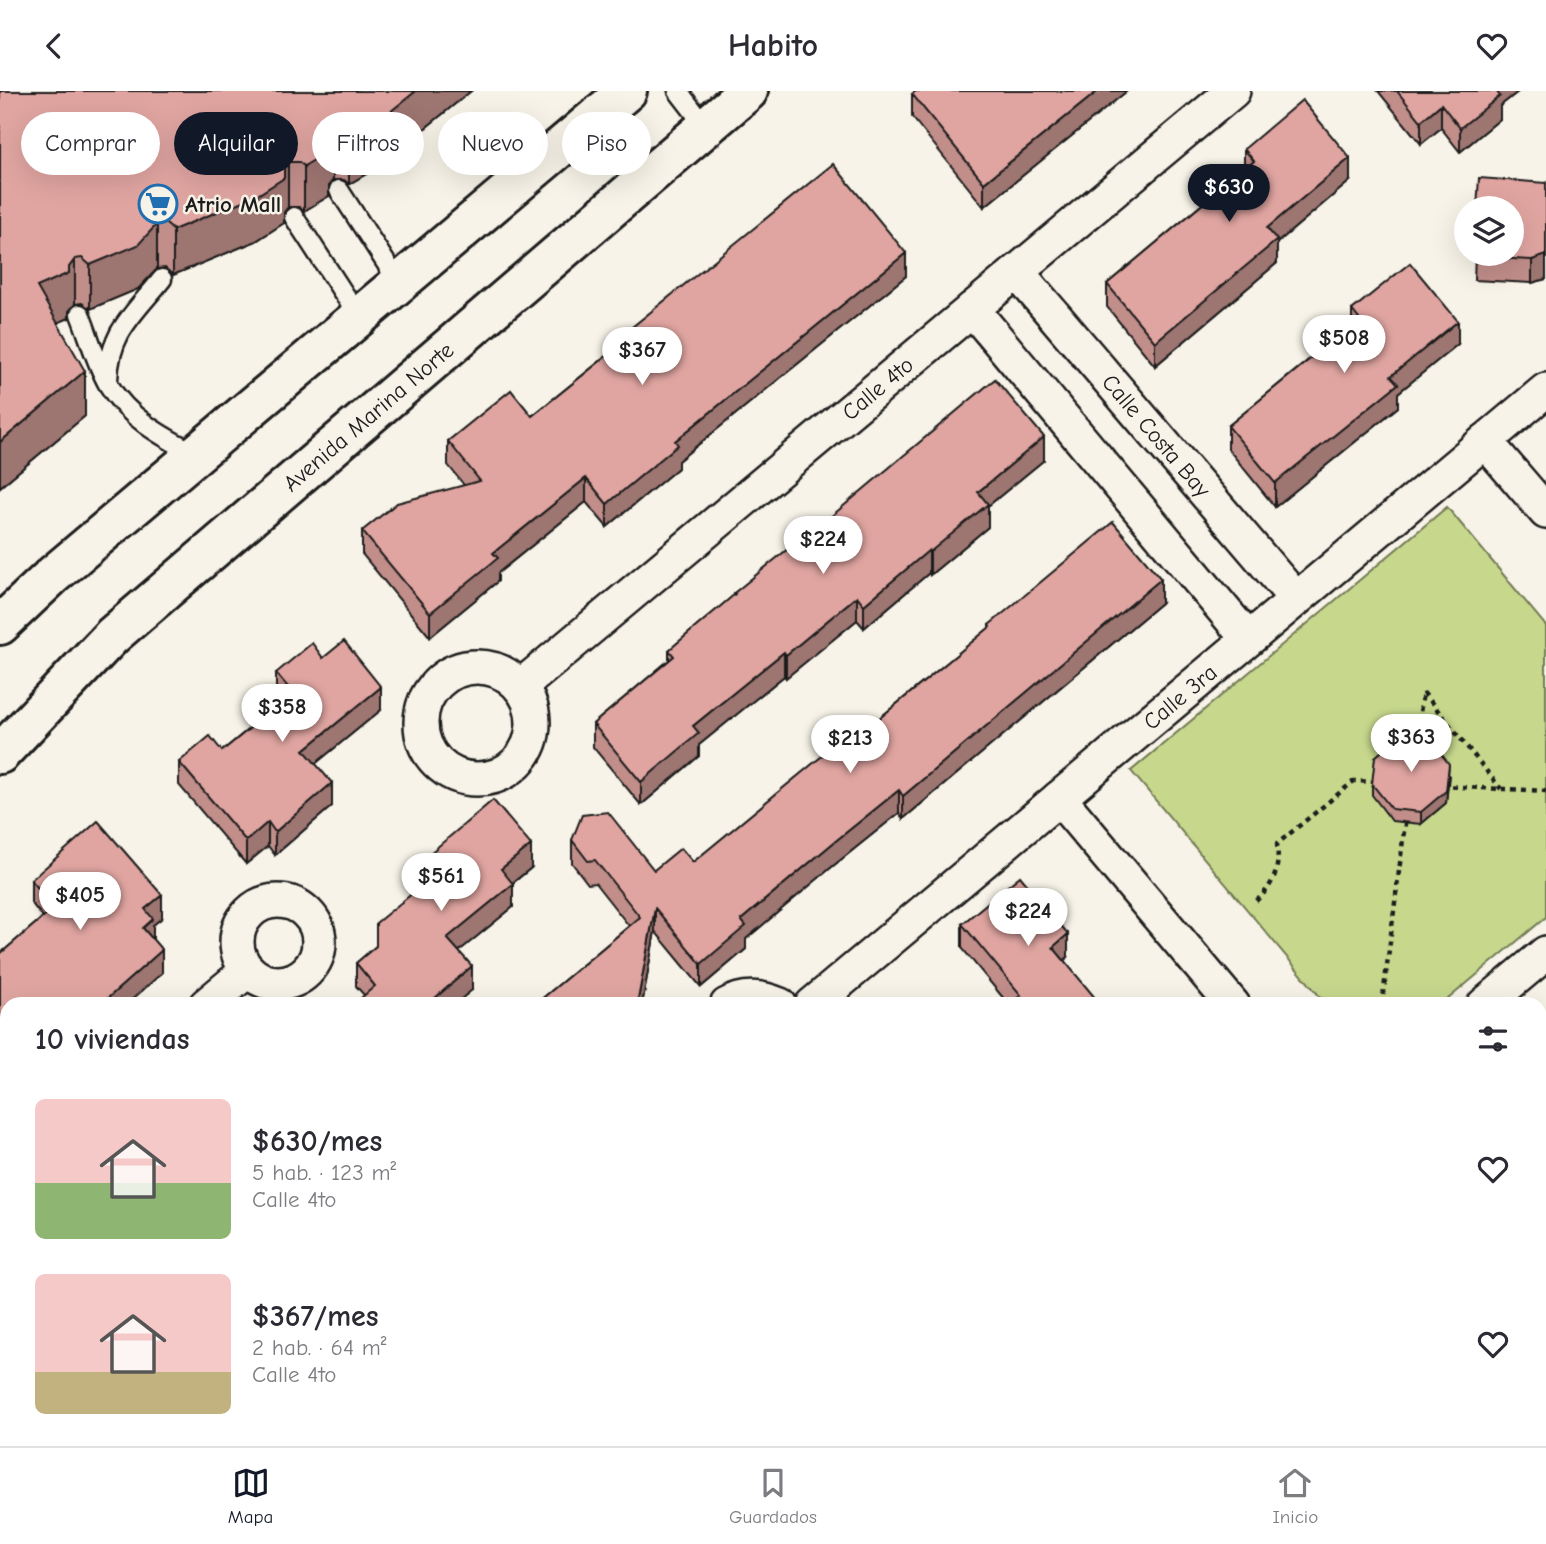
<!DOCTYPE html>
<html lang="es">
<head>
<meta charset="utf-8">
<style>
  body { margin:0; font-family:"Comic Neue",sans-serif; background:#f2f2f3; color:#2b2b33; height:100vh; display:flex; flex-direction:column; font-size:26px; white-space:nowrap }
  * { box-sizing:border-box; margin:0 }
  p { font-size:23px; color:#7c7c81 }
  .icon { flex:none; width:38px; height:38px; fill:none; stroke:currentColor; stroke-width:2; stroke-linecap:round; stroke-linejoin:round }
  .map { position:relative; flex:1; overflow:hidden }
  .side { position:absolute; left:0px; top:906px; width:1547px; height:450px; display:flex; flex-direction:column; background:#fff; border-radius:21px 21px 0 0; box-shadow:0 7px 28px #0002 }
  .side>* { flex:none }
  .top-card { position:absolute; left:21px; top:21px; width:700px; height:63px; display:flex; gap:14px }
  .tools { position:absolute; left:1454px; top:105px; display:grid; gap:14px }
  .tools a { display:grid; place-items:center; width:70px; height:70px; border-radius:50%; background:#fff; box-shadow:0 7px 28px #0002; font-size:35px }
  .price { position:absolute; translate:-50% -60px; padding:0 16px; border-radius:24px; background:#fff; color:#222; font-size:23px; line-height:46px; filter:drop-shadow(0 2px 4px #0008) }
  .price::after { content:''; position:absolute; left:50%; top:42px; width:21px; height:16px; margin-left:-10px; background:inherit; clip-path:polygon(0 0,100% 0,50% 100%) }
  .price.active { background:#111827; color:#fff }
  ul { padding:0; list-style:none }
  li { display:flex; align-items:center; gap:21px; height:175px; padding:0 35px }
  li span { display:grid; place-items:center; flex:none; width:196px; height:140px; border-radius:10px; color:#555 }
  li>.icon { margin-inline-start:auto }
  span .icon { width:84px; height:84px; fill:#fffc; stroke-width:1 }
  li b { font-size:30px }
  h2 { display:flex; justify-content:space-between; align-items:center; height:84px; padding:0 35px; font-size:30px }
  .pill { padding:0 24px; border-radius:32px; background:#fff; box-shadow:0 7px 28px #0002; font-size:24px; line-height:63px }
  .pill.active { background:#111827; color:#fff }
  header { display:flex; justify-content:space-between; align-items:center; height:91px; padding:0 35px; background:#fff; font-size:32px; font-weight:700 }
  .menu { display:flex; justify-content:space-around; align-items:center; height:98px; border-top:2px solid #e1e1e2; background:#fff; font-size:19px; color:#7c7c81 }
  .menu a { display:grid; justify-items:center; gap:4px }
  .menu .active { color:#111827 }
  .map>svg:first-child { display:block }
  .green { fill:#c7d88d; stroke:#727a54; stroke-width:2 }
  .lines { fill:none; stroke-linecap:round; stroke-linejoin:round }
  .service-casing { stroke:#1c1c1c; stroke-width:23 }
  .minor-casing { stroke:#1c1c1c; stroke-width:38 }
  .secondary-casing { stroke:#1c1c1c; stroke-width:44 }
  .path { stroke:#1c1c1c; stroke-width:4.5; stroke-dasharray:5 5; stroke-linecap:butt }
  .service { stroke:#f7f3e8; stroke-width:18 }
  .minor { stroke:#f7f3e8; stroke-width:33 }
  .secondary { stroke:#f7f3e8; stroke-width:38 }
  .wall { fill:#c18e8a; stroke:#1c1c1c; stroke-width:2 }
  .shaded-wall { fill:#9d7471; stroke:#1c1c1c; stroke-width:2 }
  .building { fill:#e0a5a1; stroke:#1c1c1c; stroke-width:2 }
  .labels { text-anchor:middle; stroke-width:5; stroke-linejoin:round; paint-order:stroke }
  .poi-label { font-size:23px; font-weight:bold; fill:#1c1c1c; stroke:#f7f3e8; text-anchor:start }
  .street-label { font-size:23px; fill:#1c1c1c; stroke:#f7f3e8 }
</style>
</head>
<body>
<header><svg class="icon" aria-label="back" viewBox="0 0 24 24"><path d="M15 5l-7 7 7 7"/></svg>Habito<svg class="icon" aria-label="heart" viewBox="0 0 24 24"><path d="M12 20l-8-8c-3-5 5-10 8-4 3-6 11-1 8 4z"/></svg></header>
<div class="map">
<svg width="1546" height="1355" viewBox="0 0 1546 1355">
  <rect width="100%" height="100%" fill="#f7f3e8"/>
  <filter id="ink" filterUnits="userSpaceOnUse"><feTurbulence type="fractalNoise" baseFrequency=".0143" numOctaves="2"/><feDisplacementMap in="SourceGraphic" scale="14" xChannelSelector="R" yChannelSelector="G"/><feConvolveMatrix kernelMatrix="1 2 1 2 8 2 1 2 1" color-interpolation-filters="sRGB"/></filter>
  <g filter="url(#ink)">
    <polygon class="green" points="1447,416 1546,535 1546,826 1442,913 1326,913 1131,680"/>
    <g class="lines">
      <defs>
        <g id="service">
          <polyline points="678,0 705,35"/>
          <polyline points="339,99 399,192"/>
          <polyline points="294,126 359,226"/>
          <path d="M80,223c9,22 16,49 28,70 20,34 55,53 88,70"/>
          <path d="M108,289c1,-48 26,-66 54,-101"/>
        </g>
        <g id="minor">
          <path id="s1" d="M1017,181l279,327"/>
          <polyline points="972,218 1248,548"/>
          <polyline points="1485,350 1546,421"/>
          <circle cx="477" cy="632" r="56"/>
          <path id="s2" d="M520,596l713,-596"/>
          <polyline points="1059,707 1233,914"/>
          <circle cx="278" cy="851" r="41"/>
          <polyline points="206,914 248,879"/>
          <path d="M727,914c18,-10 34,-8 53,0"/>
          <path id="s3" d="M812,914l734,-615"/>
          <polyline points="1484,914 1546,862"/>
          <polyline points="0,1085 7,1079"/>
          <polyline points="0,1135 7,1143"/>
          <polyline points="176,1349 180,1355"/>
          <polyline points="1012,1349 1030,1351 1039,1349"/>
          <polyline points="342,1355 349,1349"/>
        </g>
        <g id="secondary">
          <polyline points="0,534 53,484 627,0"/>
          <path id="s4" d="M0,663l112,-118 636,-545"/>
        </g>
      </defs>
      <use href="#service" class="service-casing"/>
      <use href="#minor" class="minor-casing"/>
      <use href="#secondary" class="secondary-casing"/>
      <g class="path">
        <polyline points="1416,650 1423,601 1501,698"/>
        <polyline points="1442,695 1546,700"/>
        <path d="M1256,810c18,-16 24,-32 21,-57l77,-63 21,1"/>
        <polyline points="1382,914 1406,725"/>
      </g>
      <use href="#service" class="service"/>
      <use href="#minor" class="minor"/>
      <use href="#secondary" class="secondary"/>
    </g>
    <g class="wall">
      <polygon points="0,0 471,0 375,78 349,93 344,89 333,89 329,94 329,105 304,120 299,116 288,116 284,121 284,132 256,150 173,184 165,177 157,178 138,198 90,218 82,212 75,213 69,220 69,227 57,232 85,325 0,396"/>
      <polygon points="1127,0 984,116 912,26 912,3"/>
      <polygon points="1378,0 1519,0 1500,15 1500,28 1460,61 1441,37 1421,53"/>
      <polygon points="1244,58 1350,90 1277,152 1277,172 1155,275 1107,216 1107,193 1244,78"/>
      <polygon points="1546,92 1546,188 1532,192 1474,189 1475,163"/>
      <polygon points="906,185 678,370 678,377 607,436 586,411 498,482 498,490 430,546 362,463 362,440 464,394 448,374 448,350 532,325 610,262 610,254"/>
      <polygon points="1352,219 1458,253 1398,302 1398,316 1275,416 1228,358 1228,335 1352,233"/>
      <polygon points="1044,369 988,415 988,436 930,484 929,482 864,537 857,529 786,587 784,585 699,654 699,665 641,714 593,656 593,633 669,569 669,559 734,504 734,502 797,454"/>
      <polygon points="1161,512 903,728 899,722 833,775 746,848 746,858 701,896 655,840 642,914 538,914 538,911 629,835 595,792 588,793 572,772 572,749 654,779 693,771 849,652 989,537 989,534"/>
      <polygon points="323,567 381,619 315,673 332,715 275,764 268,755 246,773 179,694 179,671 222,660 281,611 276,605 276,582"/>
      <polygon points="1449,685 1446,712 1421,733 1392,730 1372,704 1372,693"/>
      <polygon points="422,769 531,777 513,792 513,816 459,860 472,899 364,904 356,895 356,872 376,855 424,793 422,792"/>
      <polygon points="31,789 162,827 153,834 153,849 162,882 7,914 7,1021 0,1028 0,863 43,826 31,812"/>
      <polygon points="962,833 1068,866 1009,914 962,857"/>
      <rect x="745" y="1349" width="137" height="6"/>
      <polygon points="1176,1349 1293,1349 1297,1355 1181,1355"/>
    </g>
    <g class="shaded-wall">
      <polygon points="416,0 471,0 375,78 349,93 349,48"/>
      <polygon points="1098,0 1127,0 984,116 984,92"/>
      <polygon points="1493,0 1519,0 1500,15 1500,28 1460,61 1460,37"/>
      <polygon points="1441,13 1441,37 1421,53 1421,30"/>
      <polygon points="333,44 333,89 329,94 329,105 304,120 304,75"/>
      <polygon points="1350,67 1350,90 1277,152 1277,172 1155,275 1155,251 1267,137"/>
      <polygon points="288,71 288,116 284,121 284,132 256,150 173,184 173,139 284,77"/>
      <polygon points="157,133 157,178 138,198 90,218 90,174"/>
      <polygon points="906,162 906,185 678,370 678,377 607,436 607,413 675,350"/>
      <polygon points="1546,164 1546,188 1532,192 1532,169"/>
      <polygon points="75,168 75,213 69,220 69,227 37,240 37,196 69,176"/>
      <polygon points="1458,230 1458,253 1398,302 1398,316 1275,416 1275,392 1391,285"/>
      <polygon points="85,280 85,325 0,396 0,351"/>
      <polygon points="1044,346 1044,369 988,415 988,436 930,484 930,461 978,401"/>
      <polygon points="586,387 586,411 498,482 498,490 430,546 430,522 493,462"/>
      <polygon points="929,459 929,482 864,537 864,514"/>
      <polygon points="1161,488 1161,512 903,728 903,705"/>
      <polygon points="857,505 857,529 786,587 786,564"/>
      <polygon points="784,561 784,585 699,654 699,665 641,714 641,691 693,635"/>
      <polygon points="381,596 381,619 304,682 304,659"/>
      <polygon points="1449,673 1446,712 1421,733 1421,721"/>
      <polygon points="332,692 332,715 275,764 275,741"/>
      <polygon points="899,699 899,722 833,775 746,848 746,858 701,896 701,873 741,829 833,752"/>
      <polygon points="268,731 268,755 246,773 246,750"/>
      <polygon points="531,754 531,777 501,801 501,778"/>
      <polygon points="513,793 513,816 447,870 447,847"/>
      <polygon points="162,804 162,827 153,834 153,851 143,837 145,818"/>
      <polygon points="655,817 655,840 642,914 637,914"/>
      <polygon points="1068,843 1068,866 1053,879 1053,856"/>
      <polygon points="162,859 162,882 126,914 100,914"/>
      <polygon points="472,875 472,899 454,914 427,914"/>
      <polygon points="7,998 7,1021 0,1028 0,1004"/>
      <polygon points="1546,1050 1546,1073 1540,1078 1540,1055"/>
      <polygon points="1546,1296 1546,1319 1540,1324 1540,1301"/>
      <polygon points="575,1349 602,1349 596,1355 569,1355"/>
      <polygon points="869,1349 882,1349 882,1355 862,1355"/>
      <polygon points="1478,1349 1505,1349 1498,1355 1471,1355"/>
    </g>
    <g class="building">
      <polygon points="0,0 416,0 375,33 349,48 344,44 333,44 329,50 329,60 304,75 299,71 288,71 284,77 284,87 256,105 173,139 165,132 157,133 138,154 90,174 82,167 75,168 69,176 69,182 37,196 85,280 0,351"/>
      <polygon points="916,0 1098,0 984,92 912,3"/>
      <polygon points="1397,0 1496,0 1500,5 1460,37 1441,13 1421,30"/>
      <polygon points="1302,9 1350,67 1267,137 1277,149 1155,251 1107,193 1254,70 1244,58"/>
      <polygon points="833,73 906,162 675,350 678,354 607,413 586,387 493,462 498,467 430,522 362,440 397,412 480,390 448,350 511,299 532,325 614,259 610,254"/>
      <polygon points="1479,87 1546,92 1546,164 1532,169 1474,166 1475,163 1512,163 1512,117 1477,117"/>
      <polygon points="1410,172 1458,230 1391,285 1398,293 1275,392 1228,335 1359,228 1352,219"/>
      <polygon points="995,288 1044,346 978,401 988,413 930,461 929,459 864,514 857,505 786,564 784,561 693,635 699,642 641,691 593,633 674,565 669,559 735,503 734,502 795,452 797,454"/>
      <polygon points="1113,431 1161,488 903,705 899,699 833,752 741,829 746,835 701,873 655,817 637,914 540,914 538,911 640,826 595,769 588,770 572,749 582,724 608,721 654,779 681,757 693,771 844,647 849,652 914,599 990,536 989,534"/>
      <polygon points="344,550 381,596 304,659 332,692 275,741 268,731 246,750 179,671 210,645 222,660 293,602 276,582 312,552 323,567"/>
      <polygon points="1400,645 1429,648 1449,673 1446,700 1421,721 1392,718 1372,693 1375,666"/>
      <polygon points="493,709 531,754 501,778 513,793 447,847 472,875 427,914 353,914 375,895 356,872 376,855 376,832 435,784 422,769"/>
      <polygon points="98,730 162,804 145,818 153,828 143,837 162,859 100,914 7,914 7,998 0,1004 0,863 55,816 31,789"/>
      <polygon points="1020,785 1068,843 1053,856 1101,914 1009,914 1021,904 962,833"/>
      <polygon points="1544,949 1546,951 1546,1050 1540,1055 1540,953"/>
      <polygon points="1546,1196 1546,1296 1540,1301 1540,1201"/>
      <polygon points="0,1238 7,1246 7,1349 95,1349 100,1355 0,1355"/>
      <polygon points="448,1349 575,1349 569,1355 441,1355"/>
      <polygon points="758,1349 869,1349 862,1355 762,1355"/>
      <polygon points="1195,1349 1293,1349 1297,1355 1200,1355"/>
      <polygon points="1306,1349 1316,1349 1321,1355 1299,1355"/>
      <polygon points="1361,1349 1478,1349 1471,1355 1355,1355"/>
    </g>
  </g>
  <defs>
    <symbol id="supermarket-ring" viewBox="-11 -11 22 22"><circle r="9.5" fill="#f7f3e8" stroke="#1f6fb2" stroke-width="1.5"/><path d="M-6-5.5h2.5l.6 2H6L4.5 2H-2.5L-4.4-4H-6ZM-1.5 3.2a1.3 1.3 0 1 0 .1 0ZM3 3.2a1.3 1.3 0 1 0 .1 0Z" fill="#1f6fb2"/></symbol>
  </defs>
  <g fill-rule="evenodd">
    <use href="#supermarket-ring" x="136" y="91" width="44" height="44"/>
  </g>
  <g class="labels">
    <g class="poi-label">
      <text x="185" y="121">Atrio Mall</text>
    </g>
    <g class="street-label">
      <text dy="8" stroke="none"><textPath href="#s2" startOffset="466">Calle 4to</textPath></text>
      <text dy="8" stroke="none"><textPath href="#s4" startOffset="500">Avenida Marina Norte</textPath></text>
      <text dy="8" stroke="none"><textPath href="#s1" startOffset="215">Calle Costa Bay</textPath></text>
      <text dy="8" stroke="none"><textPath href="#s3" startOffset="480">Calle 3ra</textPath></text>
    </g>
  </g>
</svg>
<div class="tools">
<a><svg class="icon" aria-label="layers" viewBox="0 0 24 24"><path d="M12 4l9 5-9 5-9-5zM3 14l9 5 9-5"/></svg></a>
</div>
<b class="price active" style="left:1229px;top:133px">$630</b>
<b class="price" style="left:1344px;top:284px">$508</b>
<b class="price" style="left:642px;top:296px">$367</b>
<b class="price" style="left:823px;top:485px">$224</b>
<b class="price" style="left:282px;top:653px">$358</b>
<b class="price" style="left:1411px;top:683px">$363</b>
<b class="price" style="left:850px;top:684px">$213</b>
<b class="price" style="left:441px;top:822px">$561</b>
<b class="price" style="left:80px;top:841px">$405</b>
<b class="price" style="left:1028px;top:857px">$224</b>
<div class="top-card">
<a class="pill">Comprar</a>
<a class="pill active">Alquilar</a>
<a class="pill">Filtros</a>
<a class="pill">Nuevo</a>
<a class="pill">Piso</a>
</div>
<section class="side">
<h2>10 viviendas<svg class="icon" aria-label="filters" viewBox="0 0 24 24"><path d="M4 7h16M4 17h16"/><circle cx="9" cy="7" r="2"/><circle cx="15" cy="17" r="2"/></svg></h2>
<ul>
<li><span style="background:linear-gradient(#f6c9c9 60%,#8fb573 0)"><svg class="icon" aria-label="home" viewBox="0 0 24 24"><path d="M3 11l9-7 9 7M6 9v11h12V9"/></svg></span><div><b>$630/mes</b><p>5 hab. · 123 m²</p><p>Calle 4to</p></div><svg class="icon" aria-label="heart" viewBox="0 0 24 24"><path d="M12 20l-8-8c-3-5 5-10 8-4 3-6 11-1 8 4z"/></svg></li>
<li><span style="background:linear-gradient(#f6c9c9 70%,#c2b280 0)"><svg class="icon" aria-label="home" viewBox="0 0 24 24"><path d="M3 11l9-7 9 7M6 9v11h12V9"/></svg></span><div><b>$367/mes</b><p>2 hab. · 64 m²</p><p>Calle 4to</p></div><svg class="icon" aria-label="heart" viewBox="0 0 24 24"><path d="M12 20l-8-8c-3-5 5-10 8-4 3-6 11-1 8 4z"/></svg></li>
</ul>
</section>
</div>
<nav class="menu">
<a class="active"><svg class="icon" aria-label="map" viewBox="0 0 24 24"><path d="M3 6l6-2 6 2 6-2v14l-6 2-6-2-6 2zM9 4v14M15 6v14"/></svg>Mapa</a>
<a><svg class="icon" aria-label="saved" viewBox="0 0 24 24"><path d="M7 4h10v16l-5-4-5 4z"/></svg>Guardados</a>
<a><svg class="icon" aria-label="home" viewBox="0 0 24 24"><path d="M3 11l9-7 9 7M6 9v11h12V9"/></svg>Inicio</a>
</nav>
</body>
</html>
